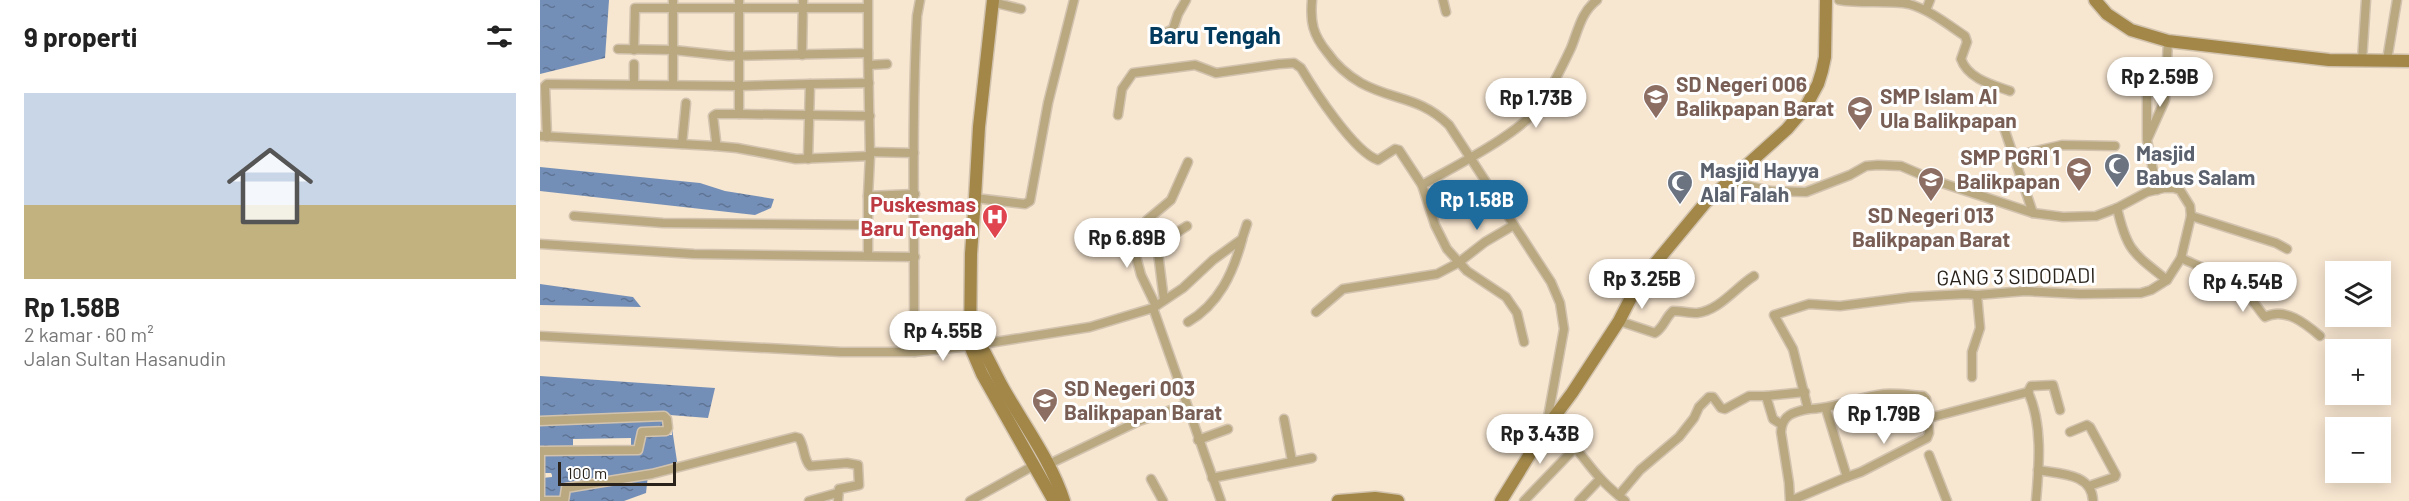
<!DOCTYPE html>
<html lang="id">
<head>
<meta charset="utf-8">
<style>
  body { margin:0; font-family:Barlow,sans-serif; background:#f2f2f2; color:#222; height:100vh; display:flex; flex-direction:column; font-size:22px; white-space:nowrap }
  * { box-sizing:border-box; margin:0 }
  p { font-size:20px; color:#767676 }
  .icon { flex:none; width:33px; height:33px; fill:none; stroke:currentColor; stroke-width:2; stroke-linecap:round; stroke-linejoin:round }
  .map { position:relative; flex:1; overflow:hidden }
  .details { display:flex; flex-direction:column; background:#fff; width:540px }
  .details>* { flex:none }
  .controls { position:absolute; left:1785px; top:261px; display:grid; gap:12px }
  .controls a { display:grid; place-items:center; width:66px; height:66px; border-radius:0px; background:#fff; box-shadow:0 3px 15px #0003; font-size:30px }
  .scale { position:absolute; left:18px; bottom:15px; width:118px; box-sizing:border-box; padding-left:6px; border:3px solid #2a231b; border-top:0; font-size:16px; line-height:21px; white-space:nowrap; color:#2a231b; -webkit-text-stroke:4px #fff; paint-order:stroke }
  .price { position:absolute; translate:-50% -51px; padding:0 14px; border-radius:21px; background:#fff; color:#222; font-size:20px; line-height:39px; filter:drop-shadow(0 2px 3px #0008) }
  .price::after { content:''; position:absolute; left:50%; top:36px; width:18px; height:14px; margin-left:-9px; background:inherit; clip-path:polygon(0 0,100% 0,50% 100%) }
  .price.active { background:#1e6c9e; color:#fff }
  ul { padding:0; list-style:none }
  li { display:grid; align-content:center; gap:12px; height:318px; padding:0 24px }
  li+li { border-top:2px solid #e0e0e0 }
  li span { display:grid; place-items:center; height:186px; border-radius:0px; color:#555 }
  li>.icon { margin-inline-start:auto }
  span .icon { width:108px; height:108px; fill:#fffc; stroke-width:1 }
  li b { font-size:26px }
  h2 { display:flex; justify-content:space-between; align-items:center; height:72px; padding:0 24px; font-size:26px }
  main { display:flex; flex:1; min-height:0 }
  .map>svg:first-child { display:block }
  .water { fill:url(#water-ripples) }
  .pier { fill:#f7e6d0 }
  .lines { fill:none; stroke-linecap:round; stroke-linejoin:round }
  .street-casing { stroke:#d2c3af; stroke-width:11 }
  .secondary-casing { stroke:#d2c3af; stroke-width:15 }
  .street { stroke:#b9a880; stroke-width:8 }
  .secondary { stroke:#a28749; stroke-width:12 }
  .labels { text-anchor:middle; stroke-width:6; stroke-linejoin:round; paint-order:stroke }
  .education-label { font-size:21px; font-weight:bold; fill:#785e54; stroke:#fff; text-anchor:start }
  .worship-label { font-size:21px; font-weight:bold; fill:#5b616d; stroke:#fff; text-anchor:start }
  .health-label { font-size:21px; font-weight:bold; fill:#be3a42; stroke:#fff; text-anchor:end }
  .street-label { font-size:21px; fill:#2a231b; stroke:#fff }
  .quarter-label { font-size:24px; font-weight:bold; fill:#023b5d; stroke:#fff }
</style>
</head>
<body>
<main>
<section class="details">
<h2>9 properti<svg class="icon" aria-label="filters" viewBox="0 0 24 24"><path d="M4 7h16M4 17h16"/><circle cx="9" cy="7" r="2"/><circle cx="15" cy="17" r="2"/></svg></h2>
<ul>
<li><span style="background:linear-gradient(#c9d6e8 60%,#c2b280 0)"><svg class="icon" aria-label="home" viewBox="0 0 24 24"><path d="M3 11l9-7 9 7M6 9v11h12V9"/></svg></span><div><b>Rp 1.58B</b><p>2 kamar · 60 m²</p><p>Jalan Sultan Hasanudin</p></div></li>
</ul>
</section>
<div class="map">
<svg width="1869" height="501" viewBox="0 0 1869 501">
  <defs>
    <pattern id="water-ripples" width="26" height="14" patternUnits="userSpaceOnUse" patternTransform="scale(1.5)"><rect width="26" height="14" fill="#748fb7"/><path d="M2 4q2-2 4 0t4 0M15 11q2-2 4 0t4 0" fill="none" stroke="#5f7494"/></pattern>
  </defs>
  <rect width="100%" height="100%" fill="#f7e6d0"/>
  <g class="water">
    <polygon points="0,0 69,0 65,58 0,74"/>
    <polygon points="0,167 160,183 185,191 234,199 231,208 215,215 0,191"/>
    <polygon points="0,284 93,297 101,307 0,305"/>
    <polygon points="0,376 175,388 168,418 130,415 138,468 108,475 106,493 84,501 0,501"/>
  </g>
  <polygon class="pier" points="130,414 132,435 103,435 103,451 2,453 2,473 11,473 12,475 12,477 2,478 3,499 23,499 27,489 27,501 0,501 0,448 33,447 33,439 91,438 91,446 98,446 98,431 125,430 125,420 0,418"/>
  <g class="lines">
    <defs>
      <g id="street">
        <polyline points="133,0 133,84"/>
        <path d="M772,0c-2,22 1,35 15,52 9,13 20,23 34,31 33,18 58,13 88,42l102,157 9,21 4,26 -18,99c29,11 35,30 55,51 7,8 16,15 24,22"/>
        <polyline points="903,0 906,12"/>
        <path d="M1299,0c22,4 49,0 70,4 21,6 38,20 56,32l2,6 -6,17c7,20 32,26 49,32"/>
        <polyline points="452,2 481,9"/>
        <polyline points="1386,10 1390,0"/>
        <polyline points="615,38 633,29 638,14 646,0"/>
        <polyline points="78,49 133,50 189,56 328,53 328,0"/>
        <polyline points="94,50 95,8 327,8"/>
        <polyline points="328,53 330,156"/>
        <polyline points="262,55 263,0"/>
        <polyline points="1847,60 1857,0"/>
        <polyline points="1822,61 1826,0"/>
        <polyline points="94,64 94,84"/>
        <polyline points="329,65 347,64"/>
        <polyline points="1607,76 1607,137"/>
        <polyline points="270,84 329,83"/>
        <polyline points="199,114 330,116"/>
        <path d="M578,115l4,-26 11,-16 62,-8 21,8 63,-9 15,-1 7,5c13,22 53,84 77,92l17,-11 4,1 23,35"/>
        <polyline points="1463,125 1493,213"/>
        <polyline points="0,136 175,146 176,141 173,116 176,114 199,114 199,0"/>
        <polyline points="7,137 5,86 7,84 199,86 270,84 268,159"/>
        <polyline points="142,144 146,103"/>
        <polyline points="175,146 197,148 256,159 330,156 328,196 375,194"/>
        <polyline points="330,152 374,153"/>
        <polyline points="1474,156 1522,145 1575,146"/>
        <path d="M1187,181l44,10 35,1 44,-17 16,-9 12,-1 23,1 35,15 97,32 30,4 33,-1 21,-8 30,-16 17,-4h10l6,2 10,16 1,10 -10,42 -14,22 -16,10 -10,3 -61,1 -55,-3 -48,4 -11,-1 -55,3 -71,9 -31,-2 -35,11 19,34 15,60c26,0 50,-12 76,-15 13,-1 26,1 39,2l3,3 3,34 -2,5 -66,34 -14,5"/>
        <polyline points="1617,190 1607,140 1625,100 1628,41"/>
        <polyline points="435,198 485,204 490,201 508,103 534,0"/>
        <path d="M1577,208c10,43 16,45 50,72"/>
        <polyline points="34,216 123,223 328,225 328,256"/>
        <polyline points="1651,216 1736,243 1747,249"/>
        <polyline points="328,225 328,196"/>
        <polyline points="600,238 593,245 601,275 616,306"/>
        <polyline points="625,240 611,229 607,220 631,200 648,162"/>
        <polyline points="0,244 154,254 375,257"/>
        <path d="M1641,258c21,10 45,18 63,34 8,6 14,17 21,25 20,-10 40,6 55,19"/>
        <polyline points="624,300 617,245 647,226"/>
        <polyline points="613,308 643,288 673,260 702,239 707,224"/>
        <polyline points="776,312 803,289 897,274 918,263 945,242 974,225"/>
        <path d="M1079,321l36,12c9,-6 10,-15 18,-22 8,0 16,2 24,2 22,-2 39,-26 57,-37"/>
        <path d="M648,322c31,-18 45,-49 54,-82"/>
        <polyline points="0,336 301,352 374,352 430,346 550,327 613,308 681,501"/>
        <path d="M984,342l-7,-29 -11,-16 -39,-26 -20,-22 -12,-24 -13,-40c31,-18 100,-52 118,-80 12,-17 22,-38 31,-57 7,-17 10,-36 26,-48"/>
        <path d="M374,352c1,-112 -3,-224 3,-336l3,-16"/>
        <polyline points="1432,377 1432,352 1440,328 1437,295"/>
        <polyline points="1488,392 1491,386 1513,385 1520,410"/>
        <polyline points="1226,396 1265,392"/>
        <path d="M1268,409c-15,3 -26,6 -27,23l8,51 1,18 57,-24 -21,-68"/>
        <path d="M1389,418l99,-26c15,32 11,75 8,109"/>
        <polyline points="744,419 752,461"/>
        <polyline points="0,421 124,416 127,419 128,428 126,431 102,432 98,450 0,451"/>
        <polyline points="1530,432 1547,425 1550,427 1576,475 1575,477 1549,486"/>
        <polyline points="658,440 688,429"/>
        <polyline points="1389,455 1407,501"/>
        <polyline points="0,456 0,501"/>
        <polyline points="507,465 599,421 646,405"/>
        <path d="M1498,470c22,4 54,3 55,31"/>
        <polyline points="672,478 772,458"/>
        <polyline points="611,479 623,501"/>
        <polyline points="1079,495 1100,470 1139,437 1154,418 1159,407 1169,397 1173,397 1181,408 1185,409 1209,396 1226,396 1233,419 1241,424"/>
        <path d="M0,501h24l2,-13 86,-14 143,-37 4,1c6,9 4,21 11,28l37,-3 11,2 1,20 -20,4 -1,12"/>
        <polyline points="269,501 297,493"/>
        <polyline points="430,501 493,466"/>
        <polyline points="984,501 1036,447"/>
        <polyline points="1039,501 1060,479"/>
      </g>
      <g id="secondary">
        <polyline points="453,0 439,127 435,198 431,254 430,346 442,374 514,501"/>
        <polyline points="1555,0 1567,14 1591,30 1628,41 1789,60 1869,61"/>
        <path d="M430,329c14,18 21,37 32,57 20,36 50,76 62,115"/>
        <polyline points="798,501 835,498 858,501"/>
        <polyline points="961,501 1006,428 1032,393 1079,321 1098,284 1166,202 1247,129 1265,108 1278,84 1282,71 1285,57 1286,0"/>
      </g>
    </defs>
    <use href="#street" class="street-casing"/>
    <use href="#secondary" class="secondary-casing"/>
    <use href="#street" class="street"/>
    <use href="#secondary" class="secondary"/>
  </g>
  <defs>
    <symbol id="school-pin" viewBox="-11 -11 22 30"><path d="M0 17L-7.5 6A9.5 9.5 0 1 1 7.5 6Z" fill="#8d6e63" stroke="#fff"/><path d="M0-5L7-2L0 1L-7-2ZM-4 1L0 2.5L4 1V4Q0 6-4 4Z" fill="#fff"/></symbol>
    <symbol id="mosque-pin" viewBox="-11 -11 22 30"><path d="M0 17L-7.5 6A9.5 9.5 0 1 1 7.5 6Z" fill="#6b7280" stroke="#fff"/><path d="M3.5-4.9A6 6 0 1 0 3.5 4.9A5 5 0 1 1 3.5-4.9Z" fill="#fff"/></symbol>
    <symbol id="hospital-pin" viewBox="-11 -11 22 30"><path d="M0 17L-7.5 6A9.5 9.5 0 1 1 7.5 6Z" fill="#e0444e" stroke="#fff"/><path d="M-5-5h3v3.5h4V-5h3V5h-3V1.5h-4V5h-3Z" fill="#fff"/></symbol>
  </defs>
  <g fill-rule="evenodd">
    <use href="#school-pin" x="1101" y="82" width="30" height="40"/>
    <use href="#school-pin" x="1305" y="94" width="30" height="40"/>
    <use href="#mosque-pin" x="1562" y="151" width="30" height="40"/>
    <use href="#school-pin" x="1524" y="155" width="30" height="40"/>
    <use href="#school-pin" x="1376" y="165" width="30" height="40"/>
    <use href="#mosque-pin" x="1125" y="168" width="30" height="40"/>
    <use href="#hospital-pin" x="440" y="202" width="30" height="40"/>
    <use href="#school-pin" x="490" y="386" width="30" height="40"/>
  </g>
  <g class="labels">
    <g class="education-label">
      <text x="1136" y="92">SD Negeri 006<tspan x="1136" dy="24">Balikpapan Barat</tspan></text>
      <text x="1340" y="104">SMP Islam Al<tspan x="1340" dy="24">Ula Balikpapan</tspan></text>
      <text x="1520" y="165" text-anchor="end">SMP PGRI 1<tspan x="1520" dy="24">Balikpapan</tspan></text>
      <text x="1391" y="223" text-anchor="middle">SD Negeri 013<tspan x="1391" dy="24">Balikpapan Barat</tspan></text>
      <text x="524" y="396">SD Negeri 003<tspan x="524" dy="24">Balikpapan Barat</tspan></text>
    </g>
    <g class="worship-label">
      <text x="1596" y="161">Masjid<tspan x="1596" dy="24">Babus Salam</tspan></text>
      <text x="1160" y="178">Masjid Hayya<tspan x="1160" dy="24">Alal Falah</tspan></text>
    </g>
    <g class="health-label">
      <text x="436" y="212">Puskesmas<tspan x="436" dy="24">Baru Tengah</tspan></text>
    </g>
    <g class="street-label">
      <text transform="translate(1476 277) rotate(-1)" y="7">GANG 3 SIDODADI</text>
    </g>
    <g class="quarter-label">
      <text x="675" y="44">Baru Tengah</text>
    </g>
  </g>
</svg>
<div class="controls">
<a><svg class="icon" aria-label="layers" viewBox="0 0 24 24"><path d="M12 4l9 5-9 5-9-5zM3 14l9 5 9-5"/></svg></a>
<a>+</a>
<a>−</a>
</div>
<div class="scale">100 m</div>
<b class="price" style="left:1620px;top:108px">Rp 2.59B</b>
<b class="price" style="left:996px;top:129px">Rp 1.73B</b>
<b class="price active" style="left:937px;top:231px">Rp 1.58B</b>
<b class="price" style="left:587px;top:269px">Rp 6.89B</b>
<b class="price" style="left:1102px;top:310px">Rp 3.25B</b>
<b class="price" style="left:1703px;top:313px">Rp 4.54B</b>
<b class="price" style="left:403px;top:362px">Rp 4.55B</b>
<b class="price" style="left:1344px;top:445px">Rp 1.79B</b>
<b class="price" style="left:1000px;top:465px">Rp 3.43B</b>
</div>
</main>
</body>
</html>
